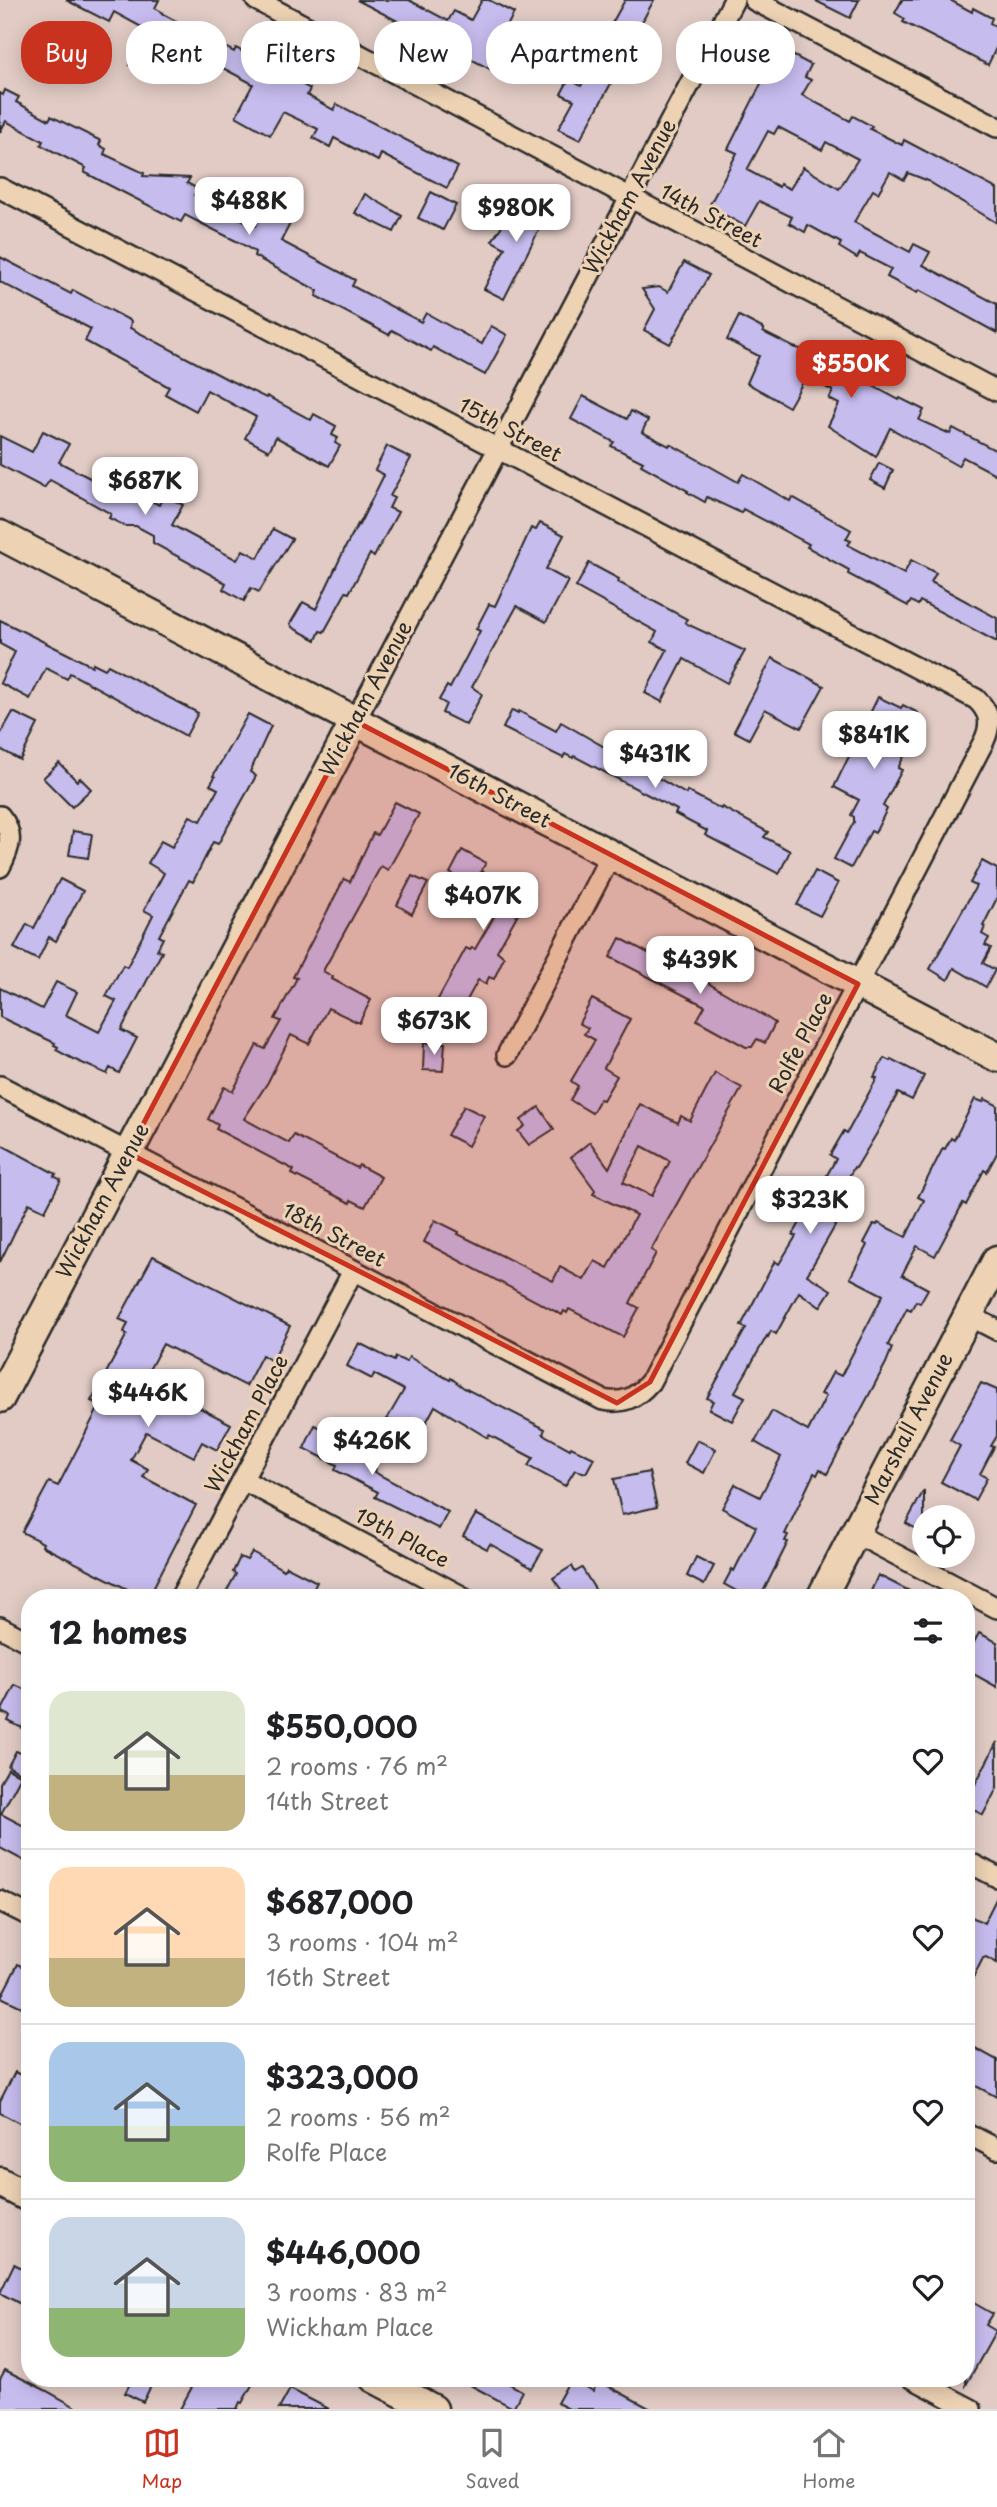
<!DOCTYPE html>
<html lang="en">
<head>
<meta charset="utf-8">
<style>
  body { margin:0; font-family:"Playpen Sans",sans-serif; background:#f6f6f6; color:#202124; height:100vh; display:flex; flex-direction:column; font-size:26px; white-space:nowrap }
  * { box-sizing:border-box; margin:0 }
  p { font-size:23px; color:#757577 }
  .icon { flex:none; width:38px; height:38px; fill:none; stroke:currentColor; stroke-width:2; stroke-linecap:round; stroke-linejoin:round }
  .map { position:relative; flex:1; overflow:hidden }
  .drawer { position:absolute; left:21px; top:1589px; width:954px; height:798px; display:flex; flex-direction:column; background:#fff; border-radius:28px; box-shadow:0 4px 18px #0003 }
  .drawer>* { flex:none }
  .hud { position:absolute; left:21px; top:21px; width:956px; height:63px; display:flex; gap:14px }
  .buttons { position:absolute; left:912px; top:1505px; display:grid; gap:14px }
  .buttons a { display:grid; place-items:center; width:63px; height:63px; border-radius:50%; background:#fff; box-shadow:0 4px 18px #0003; font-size:35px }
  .price { position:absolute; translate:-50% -60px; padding:0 16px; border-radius:14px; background:#fff; color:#222; font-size:23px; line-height:46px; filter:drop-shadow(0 2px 4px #0008) }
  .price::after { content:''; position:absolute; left:50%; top:42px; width:21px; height:16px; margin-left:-10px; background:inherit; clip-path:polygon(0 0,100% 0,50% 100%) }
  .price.active { background:#c8321e; color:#fff }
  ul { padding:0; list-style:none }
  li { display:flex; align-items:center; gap:21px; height:175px; padding:0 28px }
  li+li { border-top:2px solid #e0e0e0 }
  li span { display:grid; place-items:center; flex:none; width:196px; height:140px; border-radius:21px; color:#555 }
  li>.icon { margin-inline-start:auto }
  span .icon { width:84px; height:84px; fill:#fffc; stroke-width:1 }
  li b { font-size:30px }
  h2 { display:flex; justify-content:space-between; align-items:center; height:84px; padding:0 28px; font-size:30px }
  .pill { padding:0 24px; border-radius:28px; background:#fff; box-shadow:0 4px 18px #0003; font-size:24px; line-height:63px }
  .pill.active { background:#c8321e; color:#fff }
  .dock { display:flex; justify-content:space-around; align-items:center; height:98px; border-top:2px solid #e0e0e0; background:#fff; font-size:19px; color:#757577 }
  .dock a { display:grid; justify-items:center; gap:4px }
  .dock .active { color:#c8321e }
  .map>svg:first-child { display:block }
  .building { fill:#c7bcee; stroke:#2b2b2b; stroke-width:2; fill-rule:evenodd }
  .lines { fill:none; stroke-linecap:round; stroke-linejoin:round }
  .street-casing { stroke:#2b2b2b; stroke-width:24 }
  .secondary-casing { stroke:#2b2b2b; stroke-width:33 }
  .street { stroke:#edd2b4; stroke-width:19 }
  .secondary { stroke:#edd2b4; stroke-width:28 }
  .marked { fill:#c8321e; fill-opacity:0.2; stroke:#c8321e; stroke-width:5; stroke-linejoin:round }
  .labels { text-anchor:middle; stroke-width:6; stroke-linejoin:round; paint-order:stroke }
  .street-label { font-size:21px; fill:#2b2b2b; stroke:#edd2b4 }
</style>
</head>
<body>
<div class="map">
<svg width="997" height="2409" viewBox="0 0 997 2409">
  <rect width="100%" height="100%" fill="#e2cbc5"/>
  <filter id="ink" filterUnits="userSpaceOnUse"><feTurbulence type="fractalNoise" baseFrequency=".0143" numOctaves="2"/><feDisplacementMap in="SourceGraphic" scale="14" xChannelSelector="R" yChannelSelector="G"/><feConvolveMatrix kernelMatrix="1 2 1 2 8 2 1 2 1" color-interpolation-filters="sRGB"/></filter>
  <g filter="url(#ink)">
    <g class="building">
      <polygon points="66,0 159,0 155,8 162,12 161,13 234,52 236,48 262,62 310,89 307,95 334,110 337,104 458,167 447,188 381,154 378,161 334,138 330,147 313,138 318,129 283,112 270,135 236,116 253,84 204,58 198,63 185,56 186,54 161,42 145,73 129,65 147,30 114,12 109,22"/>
      <polygon points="357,0 409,0 448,21 454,11 471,20 482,0 489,0 514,13 504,32 510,36 504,48 520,57 509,79"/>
      <polygon points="625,0 654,0 627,49 631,52 617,80 614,78 580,140 558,129 574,100 561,94 569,79 581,86 597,59 593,57"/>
      <polygon points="814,0 859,0 850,18"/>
      <polygon points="902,0 950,0 972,12 973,8 992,18 990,23 997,27 997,46 988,65 903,22 905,19 895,13"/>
      <path d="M779,48l32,17 -6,12 6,3 -9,15 48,26 3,-5 19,10 -2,3 32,16 2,-5 93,49v34l-71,-43 -18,-7 -4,7 -14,-8 -12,21 -5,-3 -19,32 56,30 4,-8 16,8 -7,13 74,39v29l-78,-43 -2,3 -30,-16 4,-8 -31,-16 -3,5 -18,-11 2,-4 -33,-18 -3,7 -16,-9 3,-6 -33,-16 -14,25 -36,-20 28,-53 -9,-4zM778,127l44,23 4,-8 32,17 -19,30 -36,-22 -13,22 -10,-5 -1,3 -32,-17 21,-39 6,3z"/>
      <polygon points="5,90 19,97 16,102 49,120 51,116 101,141 99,145 106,149 104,154 144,173 143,176 190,178 187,183 198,189 194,195 255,226 268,207 292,220 281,241 355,280 352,286 421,322 426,313 482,344 491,326 507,335 485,375 433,347 431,351 392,330 389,335 316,296 318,291 254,256 255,252 240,243 185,215 181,222 103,182 84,172 86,168 41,145 43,141 6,121 0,132 0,93 3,95"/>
      <polygon points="431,192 456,205 443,230 418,218"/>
      <polygon points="365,194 402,216 394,232 355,213"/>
      <polygon points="531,195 551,206 504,299 484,289 505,248 492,241 512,210 520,214"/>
      <polygon points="0,257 71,294 73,290 131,321 130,328 227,379 266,398 267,396 311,420 314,414 336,426 332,435 338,438 335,443 340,446 329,466 276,437 269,451 245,438 256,417 207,390 196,411 165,394 169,387 85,341 91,329 0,282"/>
      <polygon points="684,262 709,275 670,344 644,330 655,309 642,289 659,287 668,292"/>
      <polygon points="739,316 764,329 763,332 793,347 804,350 805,348 831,361 826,370 860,388 864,381 899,400 900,398 924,410 919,420 950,434 953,428 997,451 997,475 963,457 958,466 890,428 876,457 828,426 839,404 829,399 833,391 806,377 789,407 747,383 759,356 727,340"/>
      <polygon points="583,396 627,419 631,411 648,420 642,432 669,446 670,444 738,482 743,474 790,501 792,497 851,530 846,539 851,541 848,545 904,574 911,560 936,573 931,582 997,618 997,642 920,601 918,605 911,601 908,606 848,574 849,570 807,547 809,544 743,509 741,513 707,497 705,502 687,492 688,491 641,465 643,462 611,446 614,442 571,419"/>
      <polygon points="43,431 69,444 59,462 132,500 136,493 159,505 164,495 183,505 172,525 237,560 243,550 258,558 273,529 292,539 259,592 251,588 244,601 223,589 226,583 153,543 153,535 136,526 125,526 109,518 111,514 50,480 44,488 0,465 0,436 32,452"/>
      <polygon points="387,446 411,458 390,496 394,498 389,508 398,512 374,557 370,554 349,593 346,592 324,632 320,631 316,640 293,628 290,624 303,602 316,609 345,548 358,524 359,525 384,475 375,470"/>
      <polygon points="879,463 893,470 885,488 870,480"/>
      <polygon points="540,523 564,535 546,569 568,581 546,622 517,606 472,687 482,694 466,725 442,713 446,704 439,700 447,686 450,688 480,631 476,629 489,604 495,606 531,528 536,530"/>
      <polygon points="589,563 619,579 618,582 687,619 685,622 689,625 745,651 727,683 684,659 662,702 645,693 667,650 652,642 657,632 576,587"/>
      <polygon points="0,620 92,666 93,663 105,669 108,665 198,713 186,736 70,673 67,679 46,668 30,699 0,683 15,652 0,644"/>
      <polygon points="772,658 824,686 801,728 765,709 749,739 734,731"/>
      <polygon points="878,697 901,708 903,705 918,713 913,722 920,726 898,768 902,770 883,806 887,809 875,833 871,831 851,868 834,859 854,822 854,817 851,815 859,800 834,787"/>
      <polygon points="512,710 518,713 519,711 556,731 561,722 686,794 687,791 721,809 722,807 768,832 764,837 790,851 779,874 705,835 707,831 675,814 677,810 574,756 573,758 565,754 563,758 503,728"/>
      <polygon points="13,712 38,724 20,760 0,749 0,735"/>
      <polygon points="248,714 271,726 250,772 256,776 218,844 213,842 193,882 189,880 159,936 163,938 157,950 162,952 121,1030 137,1038 119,1073 110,1068 107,1074 73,1059 56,1050 58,1047 54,1045 55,1043 0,1017 0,988 42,1009 56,982 77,992 66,1015 99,1032 116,1001 106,996 123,965 127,967 153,915 144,910 164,873 148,863 161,841 172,847 190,816 201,821 218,789 210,785 215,777 213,776"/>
      <polygon points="59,763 77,781 80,778 91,789 72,807 43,778"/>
      <polygon points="395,802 419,814 388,870 381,866 323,971 333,977 332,979 371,1000 359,1023 328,1008 309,1044 291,1035 268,1082 244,1119 289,1143 294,1135 357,1168 359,1165 381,1177 365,1207 351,1200 350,1203 292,1174 294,1170 216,1129 218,1125 208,1119 224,1087 233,1091 257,1045 265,1049 281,1021 275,1019 297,978 293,977 344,879 350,882 373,833 377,835"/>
      <polygon points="73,831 92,834 88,858 69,855"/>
      <polygon points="462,850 486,863 481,871 510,886 512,881 535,893 525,912 520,910 497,951 504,957 494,979 489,977 486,984 478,980 460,1013 437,1001 466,948 470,950 472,948 475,949 503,901 476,882 474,886 450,873"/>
      <polygon points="982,861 997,869 997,898 983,926 985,927 982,934 989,938 985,945 991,948 983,963 995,970 986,987 954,968 948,980 930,969 976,886 970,883"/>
      <polygon points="815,871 838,883 820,916 797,905"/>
      <polygon points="412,876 428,883 412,914 397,905"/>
      <polygon points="60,879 83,891 56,941 49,937 38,960 14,948 27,924 34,928"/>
      <polygon points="620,938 665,962 668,958 692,970 691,973 766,1017 775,1023 765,1043 757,1039 752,1047 746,1047 697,1020 705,1006 610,957"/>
      <polygon points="592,999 630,1019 604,1068 617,1076 603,1100 600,1099 592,1113 570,1100 578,1086 571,1081 595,1040 584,1034 588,1028 579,1023"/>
      <polygon points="424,1043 445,1043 443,1071 423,1070"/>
      <polygon points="884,1058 890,1061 891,1059 924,1076 912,1100 898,1093 877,1133 856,1168 854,1167 836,1202 846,1207 807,1275 831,1290 820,1307 799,1292 776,1334 771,1331 768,1337 767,1336 735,1392 745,1397 732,1421 709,1409 713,1401 707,1398 746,1328 741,1326 775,1261 779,1264 796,1236 793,1235 836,1159 830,1155 844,1131 847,1133 877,1078 874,1077"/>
      <path d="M715,1073l27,15 -91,162 5,3 -26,50 9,5 -16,29 -54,-28 -2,4 -3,-2 -2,4 -138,-73 11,-22 24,12 -1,2 95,47 7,-14 24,13 11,-19 13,7 28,-53 -43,-21 2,-4 -24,-33 19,-15 19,26 31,-64 38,19 3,-7 9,5zM642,1146l28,15 -18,35 -29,-14z"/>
      <polygon points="975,1099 983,1102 985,1099 997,1105 997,1153 987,1172 984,1170 966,1205 963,1203 935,1256 917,1246 902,1275 928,1289 920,1303 916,1301 911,1310 907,1308 888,1345 892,1348 886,1363 827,1474 820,1469 817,1475 814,1473 785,1534 788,1535 785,1541 788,1542 760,1598 749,1598 724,1584 732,1569 734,1571 756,1527 722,1508 735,1484 760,1497 781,1457 755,1442 772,1411 808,1431 826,1396 821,1394 833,1372 841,1376 883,1295 850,1278 867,1245 864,1243 874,1224 877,1225 878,1223 906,1237 924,1200 918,1197 943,1148 945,1149 951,1138 954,1140"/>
      <polygon points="464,1106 484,1116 468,1146 447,1135"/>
      <polygon points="539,1107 554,1129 529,1145 518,1131 525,1126 521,1120"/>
      <polygon points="0,1144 56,1174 54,1176 61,1180 45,1211 29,1203 0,1262"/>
      <polygon points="153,1256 290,1326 272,1361 262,1355 246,1386 163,1344 144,1379 231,1424 217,1450 202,1442 194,1457 146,1432 131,1460 148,1469 143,1477 196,1505 148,1598 145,1598 42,1546 43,1543 22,1532 49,1482 58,1486 100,1405 91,1401 127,1334 124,1332 128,1323 119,1319"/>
      <polygon points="359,1343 394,1361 396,1357 406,1362 409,1357 450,1380 451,1378 464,1388 545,1429 543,1434 570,1449 571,1447 594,1458 586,1473 575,1470 565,1486 528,1466 533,1458 489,1435 488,1438 435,1406 419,1436 387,1419 404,1390 374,1374 372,1379 347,1366"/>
      <polygon points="981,1383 997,1390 997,1436 991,1446 994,1447 980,1474 987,1478 975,1500 941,1482 960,1446 950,1440"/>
      <polygon points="315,1425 340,1438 338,1442 372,1459 369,1465 376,1469 374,1472 448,1512 439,1529 375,1497 378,1492 335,1470 337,1465 304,1448"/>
      <polygon points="697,1440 716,1449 704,1473 685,1463"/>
      <polygon points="649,1472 657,1507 622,1515 614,1479"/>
      <polygon points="924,1490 924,1533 906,1523"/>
      <polygon points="476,1514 543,1550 532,1568 490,1544 487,1549 463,1536"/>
      <polygon points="252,1552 284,1570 286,1566 317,1582 309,1598 223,1598 236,1574 233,1572 240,1557 247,1560"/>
      <polygon points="696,1557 714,1566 704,1585 687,1576"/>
      <polygon points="572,1566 575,1572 582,1568 596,1591 585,1598 567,1598 553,1578"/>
      <polygon points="878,1575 923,1598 868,1598"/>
      <polygon points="979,1633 997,1642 997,1687 966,1670 966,1657"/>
      <polygon points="15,1685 30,1692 30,1713 22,1728 8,1721 10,1716 1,1712"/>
      <polygon points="997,1742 997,1788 983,1815 966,1806 966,1802"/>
      <polygon points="16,1751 30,1757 22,1774 8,1766"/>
      <polygon points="8,1769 21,1776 1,1814 30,1829 30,1864 0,1848 0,1783"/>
      <polygon points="997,1897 997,1963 986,1957 983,1958 966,1992 966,1914 984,1923"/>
      <polygon points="18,1964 30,1971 30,2011 1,1997"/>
      <polygon points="966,2043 997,2060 997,2097 966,2081"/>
      <polygon points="15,2072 30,2080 30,2108 21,2124 0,2113 0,2101"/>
      <polygon points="14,2264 30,2272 30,2309 0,2293"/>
      <polygon points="972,2302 993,2314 986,2325 996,2331 966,2385 966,2312"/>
      <polygon points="5,2370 45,2390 79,2409 0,2409 0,2379"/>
      <polygon points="133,2378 155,2378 143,2402 125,2393"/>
      <polygon points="197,2378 256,2378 242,2403 240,2402 237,2409 180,2409"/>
      <polygon points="457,2378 499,2378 522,2391 513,2408"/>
      <polygon points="571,2378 593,2391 599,2381 651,2409 569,2409 557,2403"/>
      <polygon points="290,2389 329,2409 279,2409"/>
    </g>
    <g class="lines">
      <defs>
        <g id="street">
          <polyline points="256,0 997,391"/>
          <polyline points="754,0 997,127"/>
          <path d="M0,188l976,511c14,13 16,25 8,42l-334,641c-14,16 -26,22 -47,18l-603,-314"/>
          <polyline points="355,721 734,0"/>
          <path d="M0,816c15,18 10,32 0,51"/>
          <polyline points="507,1055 611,855"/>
          <polyline points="968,1315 997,1330"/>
          <polyline points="243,1480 465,1598"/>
          <polyline points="855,1533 997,1608"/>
          <polyline points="180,1598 353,1271"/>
          <polyline points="0,1627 30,1643"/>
          <polyline points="966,1861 997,1877"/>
          <polyline points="0,1901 30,1916"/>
          <polyline points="966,2133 997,2149"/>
          <polyline points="912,2378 971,2409"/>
        </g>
        <g id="secondary">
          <polyline points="0,535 997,1057"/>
          <polyline points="0,1398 355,721"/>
          <polyline points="821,1598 997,1260"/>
          <polyline points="0,2182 30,2198"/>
          <polyline points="374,2378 433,2409"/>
        </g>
      </defs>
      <use href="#street" class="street-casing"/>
      <use href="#secondary" class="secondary-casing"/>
      <use href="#street" class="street"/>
      <use href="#secondary" class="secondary"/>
    </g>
  </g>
  <path class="marked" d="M355,721l503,263 -208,398 -33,21 -489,-250z"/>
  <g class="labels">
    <g class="street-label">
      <text transform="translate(630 197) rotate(-62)" y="7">Wickham Avenue</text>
      <text transform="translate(711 216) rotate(28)" y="7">14th Street</text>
      <text transform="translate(510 430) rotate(28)" y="7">15th Street</text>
      <text transform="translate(366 699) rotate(-62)" y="7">Wickham Avenue</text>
      <text transform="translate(499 796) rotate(28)" y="7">16th Street</text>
      <text transform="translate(801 1043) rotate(-62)" y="7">Rolfe Place</text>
      <text transform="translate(103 1201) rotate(-62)" y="7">Wickham Avenue</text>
      <text transform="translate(334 1235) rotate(28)" y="7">18th Street</text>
      <text transform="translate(247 1424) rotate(-62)" y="7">Wickham Place</text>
      <text transform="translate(909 1429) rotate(-63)" y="7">Marshall Avenue</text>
      <text transform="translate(402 1538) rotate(28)" y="7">19th Place</text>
    </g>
  </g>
</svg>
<div class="buttons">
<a><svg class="icon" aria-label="locate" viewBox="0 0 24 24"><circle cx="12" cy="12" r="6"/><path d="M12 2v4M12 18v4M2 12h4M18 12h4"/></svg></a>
</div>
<b class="price" style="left:249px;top:237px">$488K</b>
<b class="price" style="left:516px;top:244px">$980K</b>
<b class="price active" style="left:851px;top:400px">$550K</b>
<b class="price" style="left:145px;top:517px">$687K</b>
<b class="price" style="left:874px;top:771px">$841K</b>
<b class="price" style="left:655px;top:790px">$431K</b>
<b class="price" style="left:483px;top:932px">$407K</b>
<b class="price" style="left:700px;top:996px">$439K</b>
<b class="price" style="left:434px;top:1057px">$673K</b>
<b class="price" style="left:810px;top:1236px">$323K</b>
<b class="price" style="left:148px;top:1429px">$446K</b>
<b class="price" style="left:372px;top:1477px">$426K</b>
<div class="hud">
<a class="pill active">Buy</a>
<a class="pill">Rent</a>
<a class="pill">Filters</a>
<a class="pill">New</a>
<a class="pill">Apartment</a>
<a class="pill">House</a>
</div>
<section class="drawer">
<h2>12 homes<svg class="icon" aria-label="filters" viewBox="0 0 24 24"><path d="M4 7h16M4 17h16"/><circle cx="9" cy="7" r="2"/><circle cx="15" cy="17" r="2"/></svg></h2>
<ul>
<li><span style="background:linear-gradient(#dfe7d0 60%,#c2b280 0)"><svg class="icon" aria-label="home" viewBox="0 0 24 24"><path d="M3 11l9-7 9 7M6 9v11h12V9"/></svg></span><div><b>$550,000</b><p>2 rooms · 76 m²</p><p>14th Street</p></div><svg class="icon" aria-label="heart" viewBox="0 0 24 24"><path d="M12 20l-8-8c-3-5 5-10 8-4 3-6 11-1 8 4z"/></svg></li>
<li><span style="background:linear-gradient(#ffd9b3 65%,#c2b280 0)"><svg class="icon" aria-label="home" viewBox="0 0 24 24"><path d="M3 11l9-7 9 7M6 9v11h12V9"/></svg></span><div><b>$687,000</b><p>3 rooms · 104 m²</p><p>16th Street</p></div><svg class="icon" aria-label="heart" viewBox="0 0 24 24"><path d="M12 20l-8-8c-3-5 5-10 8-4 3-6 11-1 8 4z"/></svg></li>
<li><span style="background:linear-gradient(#a9c7e8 60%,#8fb573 0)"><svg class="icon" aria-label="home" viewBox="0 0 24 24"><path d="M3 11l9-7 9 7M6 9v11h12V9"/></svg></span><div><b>$323,000</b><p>2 rooms · 56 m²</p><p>Rolfe Place</p></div><svg class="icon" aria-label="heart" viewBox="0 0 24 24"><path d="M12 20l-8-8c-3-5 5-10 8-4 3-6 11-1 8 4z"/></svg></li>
<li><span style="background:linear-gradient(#c9d6e8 65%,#8fb573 0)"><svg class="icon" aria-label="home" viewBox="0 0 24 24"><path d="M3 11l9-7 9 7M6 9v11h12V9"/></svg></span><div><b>$446,000</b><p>3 rooms · 83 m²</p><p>Wickham Place</p></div><svg class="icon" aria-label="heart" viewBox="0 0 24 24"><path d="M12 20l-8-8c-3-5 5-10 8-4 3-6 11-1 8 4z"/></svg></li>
</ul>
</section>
</div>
<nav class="dock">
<a class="active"><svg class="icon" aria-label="map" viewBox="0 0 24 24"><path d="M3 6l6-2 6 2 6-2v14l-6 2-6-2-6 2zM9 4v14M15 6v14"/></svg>Map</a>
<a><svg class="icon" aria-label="saved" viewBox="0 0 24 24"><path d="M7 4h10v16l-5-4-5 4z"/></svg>Saved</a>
<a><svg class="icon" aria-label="home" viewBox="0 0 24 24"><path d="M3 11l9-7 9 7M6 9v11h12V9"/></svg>Home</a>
</nav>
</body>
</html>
